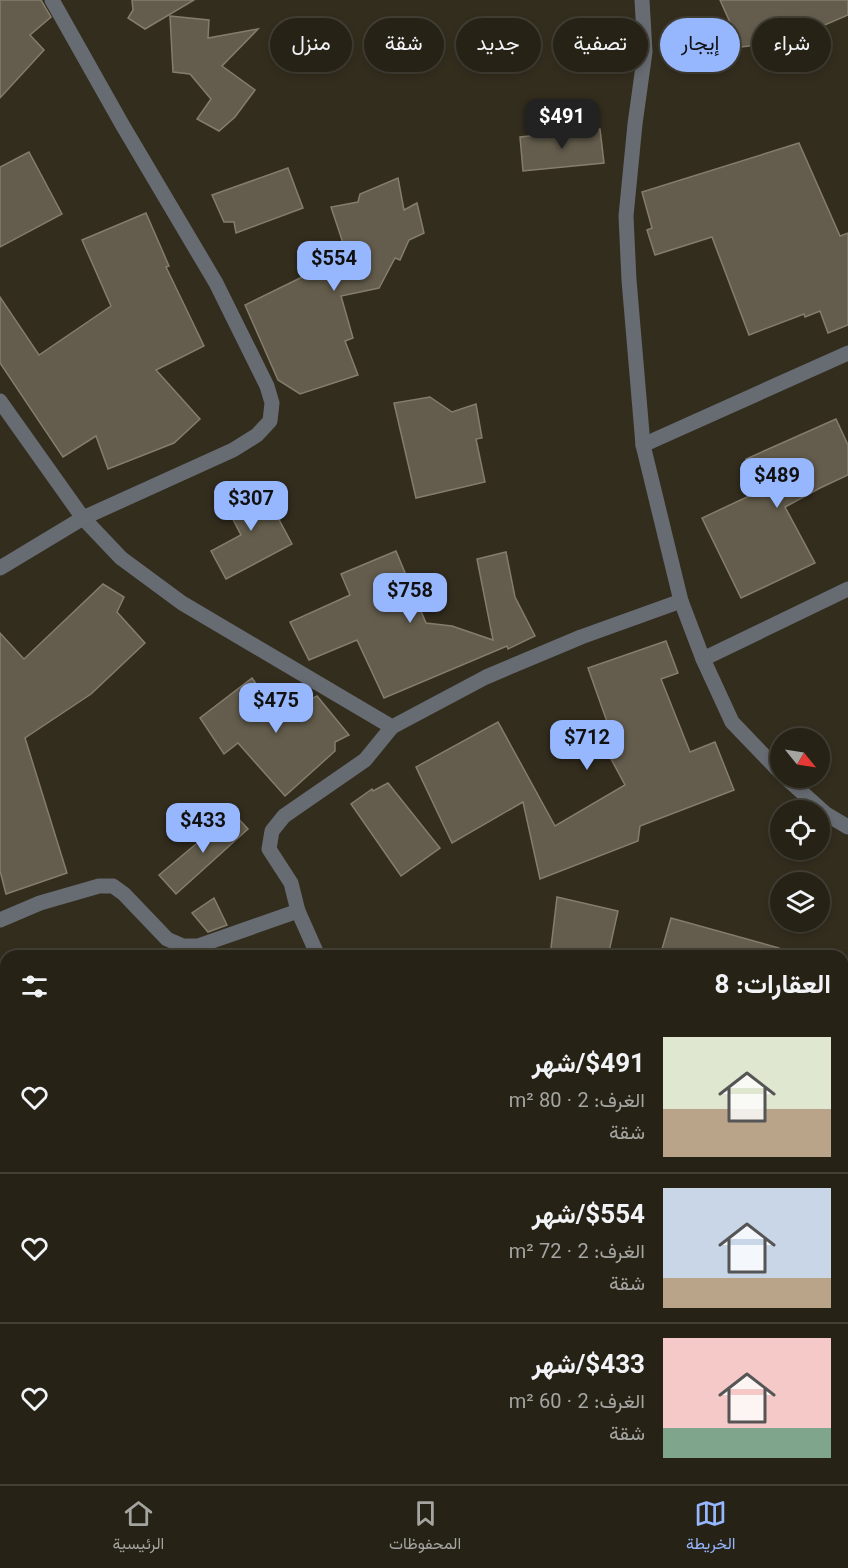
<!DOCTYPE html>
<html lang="ar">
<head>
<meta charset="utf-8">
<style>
  body { margin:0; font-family:Georgia,Vazirmatn,serif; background:#2e2a1f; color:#f1f3f6; direction:rtl; height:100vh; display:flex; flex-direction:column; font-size:22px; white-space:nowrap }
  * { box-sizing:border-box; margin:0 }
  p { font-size:20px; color:#a4a4a1 }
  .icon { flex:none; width:33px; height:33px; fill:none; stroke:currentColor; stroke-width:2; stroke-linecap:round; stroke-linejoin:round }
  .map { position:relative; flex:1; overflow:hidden; direction:ltr }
  .sheet { position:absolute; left:0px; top:950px; width:849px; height:536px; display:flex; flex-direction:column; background:#262216; border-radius:18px 18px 0 0; box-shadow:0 3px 9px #0003,0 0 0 2px #423f35; direction:rtl }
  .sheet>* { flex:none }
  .hud { position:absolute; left:18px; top:18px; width:813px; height:54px; direction:rtl; display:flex; gap:12px }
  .needle { width:39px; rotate:120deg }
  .fabs { position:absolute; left:770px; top:728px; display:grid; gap:12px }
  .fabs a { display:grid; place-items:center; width:60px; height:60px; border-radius:50%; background:#262216; box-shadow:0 3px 9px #0003,0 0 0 2px #423f35; font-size:30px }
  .price { position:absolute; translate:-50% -51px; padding:0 14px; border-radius:12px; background:#96b6fd; color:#111; font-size:20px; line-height:39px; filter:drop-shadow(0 2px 3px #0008) }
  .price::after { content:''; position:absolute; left:50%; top:36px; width:18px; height:14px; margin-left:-9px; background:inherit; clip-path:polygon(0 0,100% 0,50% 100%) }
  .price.on { background:#222; color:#fff }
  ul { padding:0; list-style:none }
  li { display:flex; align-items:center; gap:18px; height:150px; padding:0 18px }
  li+li { border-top:2px solid #423f35 }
  li span { display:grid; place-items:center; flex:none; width:168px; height:120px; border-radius:0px; color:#555 }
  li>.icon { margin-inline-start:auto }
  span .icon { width:72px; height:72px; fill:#fffc; stroke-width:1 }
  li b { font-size:26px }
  h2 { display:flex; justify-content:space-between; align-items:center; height:72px; padding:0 18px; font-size:26px }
  .chip { padding:0 21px; border-radius:27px; background:#262216; box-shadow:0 3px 9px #0003,0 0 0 2px #423f35; font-size:21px; line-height:54px }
  .chip.on { background:#96b6fd; color:#111 }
  .tabs { display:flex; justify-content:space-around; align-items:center; height:84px; border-top:2px solid #423f35; background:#262216; font-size:16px; color:#a4a4a1 }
  .tabs a { display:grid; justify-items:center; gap:3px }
  .tabs .on { color:#96b6fd }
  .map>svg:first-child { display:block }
  .building { fill:#645d4d; stroke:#857d6c; stroke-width:1.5 }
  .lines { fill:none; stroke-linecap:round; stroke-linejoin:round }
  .minor { stroke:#676b72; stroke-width:15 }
</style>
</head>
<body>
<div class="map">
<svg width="848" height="1484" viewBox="0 0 848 1484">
  <rect width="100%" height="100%" fill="#332d1e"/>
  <g class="building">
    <polygon points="0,0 41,0 51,17 30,35 44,50 0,98"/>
    <polygon points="132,0 194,0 145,29 128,18 133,10"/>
    <polygon points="720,0 848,0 848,15 762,52 758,45 741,47"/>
    <polygon points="170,16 209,20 208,38 258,29 222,66 255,90 235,117 219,131 197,119 211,99 190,74 173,72"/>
    <polygon points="600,129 604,163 523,171 520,137"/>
    <polygon points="799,143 840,236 848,233 848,325 828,333 820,311 805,317 804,314 749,335 712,237 655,255 647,230 652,228 642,192"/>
    <polygon points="29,152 62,214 0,247 0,167"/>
    <polygon points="288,168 303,208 236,233 234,222 224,222 212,195"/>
    <polygon points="398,178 404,210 417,203 424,233 409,240 400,260 395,258 379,288 341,296 353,338 345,341 358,375 300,394 278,380 245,305 347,255 331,207 358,202 360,194"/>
    <polygon points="146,213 169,266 166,267 204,346 156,370 200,419 174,443 108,469 96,436 63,457 0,363 0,297 39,355 111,306 82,240"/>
    <polygon points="430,397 452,412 476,404 482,438 476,439 485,482 416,498 394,403"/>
    <polygon points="836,419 848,445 848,475 820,488 785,507 815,563 741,598 702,518 762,490 746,459"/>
    <polygon points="259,482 292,544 226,579 211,551 241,535 224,502"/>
    <polygon points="396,551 426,623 452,626 493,640 477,559 506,552 515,597 535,636 508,649 507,646 384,698 357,640 309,660 290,622 350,595 341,574"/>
    <polygon points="103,584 124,597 117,612 145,643 91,694 25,738 67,873 6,894 0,871 0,633 24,659"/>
    <polygon points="666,641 678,673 661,679 690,752 715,742 734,790 640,826 638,841 540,879 523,802 452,843 416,767 498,722 555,826 625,785 602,742 611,733 588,668"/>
    <polygon points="252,678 278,716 317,696 349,735 335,742 335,751 285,796 238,743 224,754 200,718"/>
    <polygon points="388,783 440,848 401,876 351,804 372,789 373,791"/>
    <polygon points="233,813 248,829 176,894 159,875"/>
    <polygon points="557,897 618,911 608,956 550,956"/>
    <polygon points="214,898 227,925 208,932 192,913"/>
    <polygon points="671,918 779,948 778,956 660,956"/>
  </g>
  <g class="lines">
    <g class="minor">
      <polyline points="642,0 645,52 635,124 626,216 629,280 643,445 681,601 703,659 732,722 780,772"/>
      <polyline points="0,401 83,518 121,558 182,603 392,727 486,677 581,637 681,601"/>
      <polyline points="643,445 848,353"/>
      <polyline points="0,568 83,518 233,450 257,435 270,421 272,403 267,386 216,283 123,126 52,0"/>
      <polyline points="703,659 848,589"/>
      <polyline points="785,777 826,814 848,827"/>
      <polyline points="0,920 40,903 99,886 113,886 124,894 167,939 183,946 198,946 298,911"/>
      <polyline points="318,956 298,911 291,883 269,849 272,831 284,816 365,760 392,727"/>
      <polyline points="242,1479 244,1484"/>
      <polyline points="622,1479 625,1484"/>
      <polyline points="150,1484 161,1479"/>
    </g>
  </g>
</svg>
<div class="fabs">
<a><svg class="needle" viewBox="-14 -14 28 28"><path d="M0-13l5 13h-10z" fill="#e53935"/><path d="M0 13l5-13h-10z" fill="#a4a4a1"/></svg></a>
<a><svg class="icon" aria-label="locate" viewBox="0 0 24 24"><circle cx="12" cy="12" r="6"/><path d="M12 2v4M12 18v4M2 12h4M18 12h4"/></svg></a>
<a><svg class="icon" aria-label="layers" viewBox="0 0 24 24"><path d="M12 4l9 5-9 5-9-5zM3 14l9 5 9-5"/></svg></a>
</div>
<b class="price on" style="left:562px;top:150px">$491</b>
<b class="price" style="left:334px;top:292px">$554</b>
<b class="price" style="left:777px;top:509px">$489</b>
<b class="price" style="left:251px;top:532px">$307</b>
<b class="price" style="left:410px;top:624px">$758</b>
<b class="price" style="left:276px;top:734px">$475</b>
<b class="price" style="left:587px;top:771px">$712</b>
<b class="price" style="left:203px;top:854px">$433</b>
<div class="hud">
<a class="chip">شراء</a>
<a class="chip on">إيجار</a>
<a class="chip">تصفية</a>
<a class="chip">جديد</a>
<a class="chip">شقة</a>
<a class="chip">منزل</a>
</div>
<section class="sheet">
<h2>العقارات: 8<svg class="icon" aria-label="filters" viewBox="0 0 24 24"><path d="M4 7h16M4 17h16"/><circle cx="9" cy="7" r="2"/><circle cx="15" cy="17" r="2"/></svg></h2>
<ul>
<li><span style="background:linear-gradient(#dfe7d0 60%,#b9a48a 0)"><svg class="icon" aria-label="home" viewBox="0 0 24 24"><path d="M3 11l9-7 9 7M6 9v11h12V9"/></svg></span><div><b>$491/شهر</b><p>الغرف: 2 · 80 m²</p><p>شقة</p></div><svg class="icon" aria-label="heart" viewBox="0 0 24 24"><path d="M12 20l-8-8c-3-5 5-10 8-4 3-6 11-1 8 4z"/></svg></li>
<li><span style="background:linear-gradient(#c9d6e8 75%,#b9a48a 0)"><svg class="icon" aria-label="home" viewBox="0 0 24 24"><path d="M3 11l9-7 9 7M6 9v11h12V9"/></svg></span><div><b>$554/شهر</b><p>الغرف: 2 · 72 m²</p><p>شقة</p></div><svg class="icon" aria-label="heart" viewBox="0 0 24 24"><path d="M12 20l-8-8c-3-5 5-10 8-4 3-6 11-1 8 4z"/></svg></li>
<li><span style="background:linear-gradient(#f6c9c9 75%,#7fa58c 0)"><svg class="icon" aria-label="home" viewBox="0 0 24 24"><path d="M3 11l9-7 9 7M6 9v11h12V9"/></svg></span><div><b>$433/شهر</b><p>الغرف: 2 · 60 m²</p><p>شقة</p></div><svg class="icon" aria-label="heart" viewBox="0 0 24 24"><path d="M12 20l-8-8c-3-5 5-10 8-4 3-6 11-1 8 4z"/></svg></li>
</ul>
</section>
</div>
<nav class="tabs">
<a class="on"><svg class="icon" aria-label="map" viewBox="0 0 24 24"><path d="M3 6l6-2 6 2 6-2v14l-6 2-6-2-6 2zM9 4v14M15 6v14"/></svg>الخريطة</a>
<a><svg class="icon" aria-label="saved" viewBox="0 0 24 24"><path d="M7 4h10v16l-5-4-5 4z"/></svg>المحفوظات</a>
<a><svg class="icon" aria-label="home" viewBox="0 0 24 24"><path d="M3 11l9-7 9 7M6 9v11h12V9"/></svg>الرئيسية</a>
</nav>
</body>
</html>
